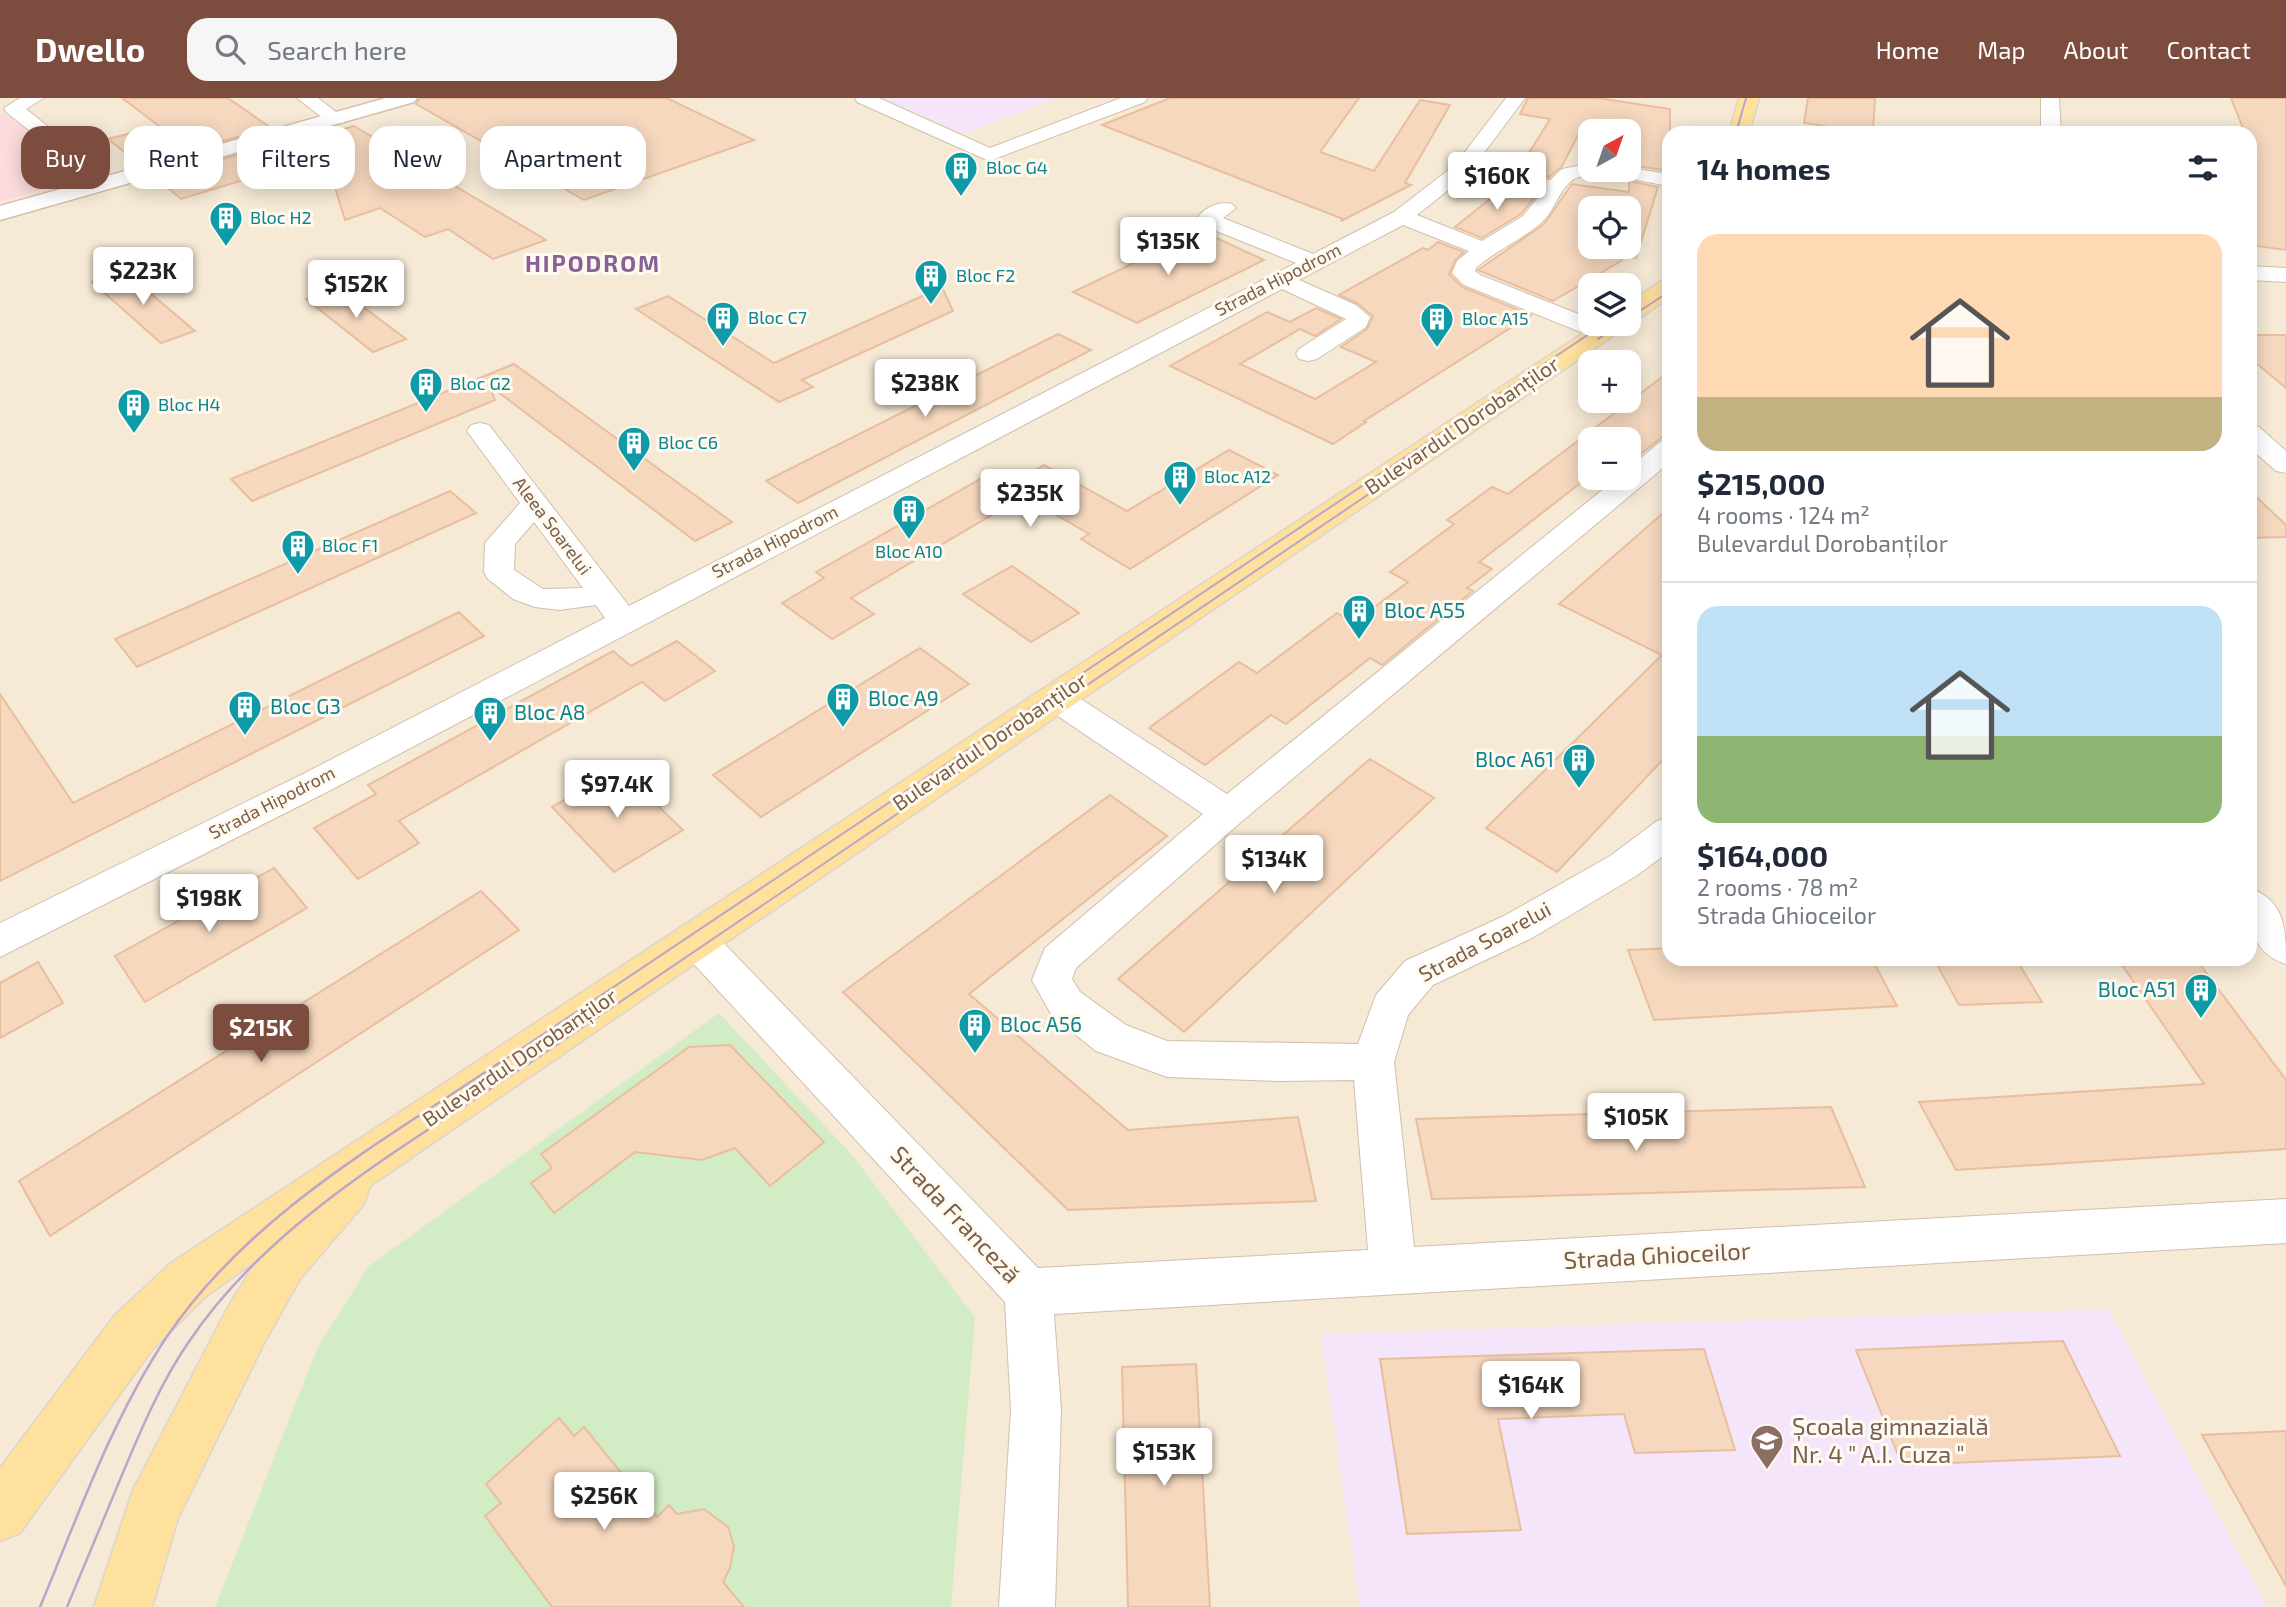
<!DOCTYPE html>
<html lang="en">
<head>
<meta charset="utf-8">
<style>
  body { margin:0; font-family:"Exo 2",sans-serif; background:#f6f6f7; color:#1f2937; height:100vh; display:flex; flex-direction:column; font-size:26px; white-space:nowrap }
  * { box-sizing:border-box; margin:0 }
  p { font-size:23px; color:#747a83 }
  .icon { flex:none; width:38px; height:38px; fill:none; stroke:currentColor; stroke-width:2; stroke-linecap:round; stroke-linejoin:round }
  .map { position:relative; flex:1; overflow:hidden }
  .drawer { position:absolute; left:1662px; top:28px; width:595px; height:840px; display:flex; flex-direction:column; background:#fff; border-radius:21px; box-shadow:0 4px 18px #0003 }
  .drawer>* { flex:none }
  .top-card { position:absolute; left:21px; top:28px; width:665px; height:63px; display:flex; gap:14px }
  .needle { width:46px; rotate:40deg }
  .fabs { position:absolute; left:1578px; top:21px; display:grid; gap:14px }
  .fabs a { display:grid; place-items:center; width:63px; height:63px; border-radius:14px; background:#fff; box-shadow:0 4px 18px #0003; font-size:35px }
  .price { position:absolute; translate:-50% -60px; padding:0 16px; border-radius:7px; background:#fff; color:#222; font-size:23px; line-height:46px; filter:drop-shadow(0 2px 4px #0008) }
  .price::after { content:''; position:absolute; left:50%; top:42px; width:21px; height:16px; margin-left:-10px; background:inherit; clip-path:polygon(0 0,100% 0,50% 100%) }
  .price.selected { background:#7c4d3f; color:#fff }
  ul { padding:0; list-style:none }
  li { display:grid; align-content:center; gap:14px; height:371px; padding:0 35px }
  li+li { border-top:2px solid #e0e1e3 }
  li span { display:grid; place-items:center; height:217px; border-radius:21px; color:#555 }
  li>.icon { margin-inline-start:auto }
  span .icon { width:126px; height:126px; fill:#fffc; stroke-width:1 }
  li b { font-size:30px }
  h2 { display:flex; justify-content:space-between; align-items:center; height:84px; padding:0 35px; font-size:30px }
  .tag { padding:0 24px; border-radius:21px; background:#fff; box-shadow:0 4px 18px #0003; font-size:24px; line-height:63px }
  .tag.selected { background:#7c4d3f; color:#fff }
  header { display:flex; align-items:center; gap:42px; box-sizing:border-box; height:98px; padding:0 35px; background:#7c4d3f; color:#fff }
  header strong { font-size:33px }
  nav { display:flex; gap:38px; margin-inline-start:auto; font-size:24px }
  .search { width:490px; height:63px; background:#f6f6f7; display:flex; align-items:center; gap:18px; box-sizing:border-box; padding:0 24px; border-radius:21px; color:#747a83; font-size:26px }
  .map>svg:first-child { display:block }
  .residential { fill:#f6e9d6; fill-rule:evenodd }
  .education { fill:#f4e5fa }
  .medical { fill:#fcdbdd }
  .green { fill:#d2edc5; fill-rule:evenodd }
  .building { fill:#f5d8be; stroke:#e8bf9e; stroke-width:2; fill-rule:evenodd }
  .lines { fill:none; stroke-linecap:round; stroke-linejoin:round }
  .street-casing { stroke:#d1bfad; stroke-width:2 }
  .secondary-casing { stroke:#d4c0aa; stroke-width:3 }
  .primary-casing { stroke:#dcd5d0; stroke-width:3 }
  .street { fill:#fff; fill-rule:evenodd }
  .secondary { fill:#fff; fill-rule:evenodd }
  .primary { fill:#ffe19e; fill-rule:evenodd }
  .tram-far1 { stroke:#bba5c9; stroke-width:2 }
  .tram { stroke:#bba5c9; stroke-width:2.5 }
  .labels { text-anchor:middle; stroke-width:6; stroke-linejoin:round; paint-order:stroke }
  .far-culture-label { font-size:18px; fill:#0d838f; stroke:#fffaf0; text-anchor:start }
  .far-street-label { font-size:18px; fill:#7a5e4a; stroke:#fffaf0 }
  .street-label { font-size:21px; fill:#7a5e4a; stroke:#fffaf0 }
  .culture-label { font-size:21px; fill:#0d838f; stroke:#fffaf0; text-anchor:start }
  .far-district-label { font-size:23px; font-weight:bold; letter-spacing:2px; fill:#886296; stroke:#fffaf0 }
  .near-street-label { font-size:24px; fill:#7a5e4a; stroke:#fffaf0 }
  .near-education-label { font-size:24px; fill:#785e54; stroke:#fffaf0; text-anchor:start }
</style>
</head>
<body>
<header>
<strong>Dwello</strong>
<div class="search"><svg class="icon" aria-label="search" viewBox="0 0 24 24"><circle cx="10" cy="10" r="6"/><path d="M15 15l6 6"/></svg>Search here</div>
<nav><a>Home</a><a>Map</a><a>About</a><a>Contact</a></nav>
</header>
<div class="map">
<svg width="2286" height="1509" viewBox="0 0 2286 1509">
  <rect width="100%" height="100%" fill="#fef7e8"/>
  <path class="residential" d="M0,0h2286v1509h-2286zM1591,33h38v39h-38zM1670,35h580v826h-580zM1591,110h38v39h-38zM1591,187h38v39h-38zM1591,264h38v39h-38zM1591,341h38v39h-38z"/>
  <g class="education">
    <polygon points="883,0 1056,0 964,36"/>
    <polygon points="2108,1211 2267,1509 1360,1509 1321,1236"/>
  </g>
  <polygon class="medical" points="0,16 9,18 82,80 0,104"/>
  <path class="green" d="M719,915l134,143 122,162 -24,289h-216l4,-5 -16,-20 7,-14 -26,-59 -27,5 -8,-9 -12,12 -73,-90 -10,9 -15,-18 -73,66 15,19 -15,13 66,91h-337l103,-260 51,-81zM730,947l93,97 -53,44 -39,-42c-28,22 -52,14 -85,9l-5,-5 -86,65 -24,-29 21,-16 -10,-14 147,-107z"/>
  <g class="building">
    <polygon points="122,0 228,0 271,30 139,66 108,41 159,28"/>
    <polygon points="420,0 667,0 754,42 584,102 416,6"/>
    <polygon points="1170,0 1359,0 1320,54 1374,73 1420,2 1450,7 1405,85 1411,87 1341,123 1343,121 1102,27"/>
    <polygon points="1528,0 1598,0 1670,11 1670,73 1629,67 1629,33 1584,26 1562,68 1549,79 1518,73 1550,21 1520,16"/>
    <polygon points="1808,0 1875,0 1873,35 1836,35 1837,30 1804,25"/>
    <polygon points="2231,0 2286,0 2286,152 2250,147 2250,35 2245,35"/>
    <polygon points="354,28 546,142 493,161 448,131 425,139 380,110 345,122 319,38"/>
    <polygon points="289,42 316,60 181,101 156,80"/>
    <path d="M1629,83l29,6 -22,71 -7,-1v-6l-8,10 -68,40 -75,-31 66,-46 28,-40 57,8zM1591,110h38v39h-38z"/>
    <polygon points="1509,89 1538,95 1521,116 1482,140 1455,129 1495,97 1503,99"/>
    <polygon points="1201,133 1264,162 1137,225 1073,194"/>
    <polygon points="1438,144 1464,154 1455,162 1449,176 1462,189 1531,217 1364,323 1366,324 1333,346 1170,268 1267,214 1290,224 1316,210 1341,221 1315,238 1300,231 1240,266 1315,301 1376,264 1341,249 1367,231 1373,218 1357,205 1339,197 1423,150 1428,152"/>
    <polygon points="124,173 195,233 161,245 92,184"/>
    <polygon points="942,189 953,213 802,282 813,289 779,304 636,211 668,198 774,265"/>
    <polygon points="338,190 406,241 373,254 306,201"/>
    <polygon points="1058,236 1091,252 798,405 766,383"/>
    <polygon points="2250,237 2286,237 2286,290 2250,260"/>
    <polygon points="514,266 732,424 695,443 489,287 495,302 252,403 231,381"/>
    <polygon points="1670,273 1670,333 1629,365 1629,341 1591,341 1591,380 1611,380 1602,387 1587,380 1479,464 1492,471 1467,490 1473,493 1382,567 1370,560 1286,626 1271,617 1205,667 1149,630 1239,564 1257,575 1337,515 1353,525 1408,484 1390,474 1454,426 1447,422 1492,389 1508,396"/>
    <polygon points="1229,352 1278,377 1130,471 1081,441 1089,436 1024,398 851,500 874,516 832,541 782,505 824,480 816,474 991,375 1011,386 1044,367 1127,413"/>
    <polygon points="450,393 476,415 137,569 115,541"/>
    <polygon points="2250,393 2286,427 2286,439 2250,440"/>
    <polygon points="1670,409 1670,654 1557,774 1486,730 1662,557 1559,506"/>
    <polygon points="1012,468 1079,515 1031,544 963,496"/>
    <polygon points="459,514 484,538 0,783 0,596 73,705"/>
    <polygon points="677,543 715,573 665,603 642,584 399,723 419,745 358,781 314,730 376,696 368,687 613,553 631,568"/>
    <polygon points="920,550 969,586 761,719 713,677"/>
    <polygon points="1370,661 1434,700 1184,934 1118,881"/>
    <polygon points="619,670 683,732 614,774 552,709"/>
    <polygon points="1110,697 1167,738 969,896 1128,1032 1298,1019 1316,1103 1068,1112 843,894"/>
    <polygon points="274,770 307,810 145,904 115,858"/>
    <polygon points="481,793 519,832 50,1138 19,1083"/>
    <polygon points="1670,850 1670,861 1872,861 1897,908 1654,922 1628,852"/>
    <polygon points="1934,861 2016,861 2042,904 1959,907"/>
    <polygon points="2118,861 2196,861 2286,982 2286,1051 1956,1072 1919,1004 2204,986"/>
    <polygon points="38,864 63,905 0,940 0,885"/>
    <polygon points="730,947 824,1044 770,1088 735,1050 702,1062 635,1054 554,1115 531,1085 552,1070 541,1056 689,949"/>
    <polygon points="1831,1009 1865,1089 1432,1101 1416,1021"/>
    <polygon points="2063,1243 2120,1358 1902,1367 1856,1252"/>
    <polygon points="1704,1251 1735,1352 1635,1355 1624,1316 1498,1321 1521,1432 1407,1436 1380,1261"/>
    <polygon points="1196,1266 1210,1509 1128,1509 1122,1269"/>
    <polygon points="559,1320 574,1338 584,1329 657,1419 669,1407 677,1416 704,1411 728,1429 734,1448 730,1470 723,1484 744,1509 552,1509 485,1418 501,1405 486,1386"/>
    <polygon points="2286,1333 2286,1488 2202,1337"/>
  </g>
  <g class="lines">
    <defs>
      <g id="street">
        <polygon points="20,0 44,0 26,11 113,80 116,84 113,88 99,88 6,14 4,10"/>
        <polygon points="297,0 318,0 345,21 343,25 329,25"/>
        <polygon points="855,0 879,0 990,50 1121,0 1147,0 1145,4 989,63 857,4"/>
        <path d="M1506,0h19l-50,67 75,15 12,-11 29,-6v7l38,-2 41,6v12c-23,-3 -83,-20 -100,-4 -12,11 -16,29 -28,40 -20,18 -46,28 -66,46l-1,3 5,4 111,44v5l20,3 3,5 -3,5 -9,2 -9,-2 -129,-52 -12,-12 5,-12 12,-10 -66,-26 -104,55 57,25 14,12 -4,10 -49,32 -9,2 -9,-2 -3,-5 3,-5 47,-30 -64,-30 -955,503 -327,165v-34l303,-149 302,-156 -9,-13 -37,5 -24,-3 -22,-8 -25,-20 -4,-7 1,-29 35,-40 -53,-72 4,-6 9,-2 9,2 140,181 667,-343 -97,-39 -3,-5c8,-11 23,-19 36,-15l4,4 -13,10 90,36 81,-42 61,-47zM1466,78l77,15 -20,25 -41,25 -65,-26zM534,424l49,66 -40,1 -29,-19 1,-26z"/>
        <polygon points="2041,0 2059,0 2061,35 2041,35"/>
        <polygon points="2250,168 2286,170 2286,184 2250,182"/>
        <polygon points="2250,327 2259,329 2286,353 2286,375 2276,373 2250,350"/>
        <polygon points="1670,342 1670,364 1241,724 1076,870 1072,881 1080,894 1126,927 1167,943 1358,946 1376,897 1405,863 1504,818 1610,758 1657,723 1670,719 1670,753 1636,778 1532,840 1433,887 1408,917 1394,964 1414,1149 2286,1101 2286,1145 1054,1216 1061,1312 1055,1509 999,1509 1011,1312 1005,1204 681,852 676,841 681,830 695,825 709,830 1038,1170 1368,1152 1354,982 1280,983 1167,979 1096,953 1052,918 1032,882 1045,850 1203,716 1043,608 1039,600 1043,592 1055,589 1067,592 1227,696 1617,380 1629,380 1629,370 1660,344"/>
        <path d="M2250,790c36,13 36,43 36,76 -38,-13 -36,-42 -36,-76z"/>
      </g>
      <polygon id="secondary" points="386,0 417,0 414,4 0,122 0,108"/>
      <g id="primary">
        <polygon points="1739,0 1759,0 1749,35 1729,35"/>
        <polygon points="1670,181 1670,199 1638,221 1629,223 1629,205 1661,183"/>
        <polygon points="1597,226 1627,226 1623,231 370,1088 364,1106 300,1181 263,1247 178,1420 152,1509 94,1509 133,1392 227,1211 257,1162 205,1199 151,1253 20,1435 0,1443 0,1370 115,1217 171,1165"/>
      </g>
    </defs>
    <use href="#street" class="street-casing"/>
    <use href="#secondary" class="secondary-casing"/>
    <use href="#primary" class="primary-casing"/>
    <use href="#street" class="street"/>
    <use href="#secondary" class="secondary"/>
    <use href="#primary" class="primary"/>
    <g class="tram-far1">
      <polyline points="1736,35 1746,0"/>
      <polyline points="1629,220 1670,193"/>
      <polyline points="1598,241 1621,226"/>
      <polyline points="497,967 1604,226"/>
      <polyline points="527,967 1444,345"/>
    </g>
    <g class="tram">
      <path d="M40,1509c38,-91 71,-186 126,-269 82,-122 214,-195 333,-275"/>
      <path d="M67,1509c18,-44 37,-88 55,-132 19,-45 38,-91 66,-132 83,-124 221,-198 341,-280"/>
    </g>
  </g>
  <defs>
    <symbol id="building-pin" viewBox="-11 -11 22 30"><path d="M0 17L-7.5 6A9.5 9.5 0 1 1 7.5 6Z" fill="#0f9aa8" stroke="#fffaf0"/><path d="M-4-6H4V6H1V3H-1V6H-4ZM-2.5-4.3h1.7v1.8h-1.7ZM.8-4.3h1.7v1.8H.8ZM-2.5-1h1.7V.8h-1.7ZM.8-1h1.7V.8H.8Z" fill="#fff"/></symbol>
    <symbol id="school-pin" viewBox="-11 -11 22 30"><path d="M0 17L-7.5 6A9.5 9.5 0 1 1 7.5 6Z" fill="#8d6e63" stroke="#fffaf0"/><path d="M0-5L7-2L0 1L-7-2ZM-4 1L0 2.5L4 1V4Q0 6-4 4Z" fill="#fff"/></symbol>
  </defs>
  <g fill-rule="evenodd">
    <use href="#building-pin" x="942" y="51" width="38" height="52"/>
    <use href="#building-pin" x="207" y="101" width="38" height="52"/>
    <use href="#building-pin" x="912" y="159" width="38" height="52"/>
    <use href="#building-pin" x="704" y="201" width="38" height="52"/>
    <use href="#building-pin" x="1418" y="202" width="38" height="52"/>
    <use href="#building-pin" x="407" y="267" width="38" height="52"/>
    <use href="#building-pin" x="115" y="288" width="38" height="52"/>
    <use href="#building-pin" x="615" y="326" width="38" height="52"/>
    <use href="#building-pin" x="1161" y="360" width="38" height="52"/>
    <use href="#building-pin" x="890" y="394" width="38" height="52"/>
    <use href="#building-pin" x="279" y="429" width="38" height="52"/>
    <use href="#building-pin" x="1340" y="494" width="38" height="52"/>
    <use href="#building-pin" x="824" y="582" width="38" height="52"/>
    <use href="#building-pin" x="226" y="590" width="38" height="52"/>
    <use href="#building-pin" x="471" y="596" width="38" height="52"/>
    <use href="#building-pin" x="1560" y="643" width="38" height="52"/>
    <use href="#building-pin" x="2182" y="873" width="38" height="52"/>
    <use href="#building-pin" x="956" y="908" width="38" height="52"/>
    <use href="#school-pin" x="1748" y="1324" width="38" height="52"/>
  </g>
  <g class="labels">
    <g class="far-culture-label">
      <text x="986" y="76">Bloc G4</text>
      <text x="250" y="126">Bloc H2</text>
      <text x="956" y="184">Bloc F2</text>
      <text x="748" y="226">Bloc C7</text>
      <text x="1462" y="227">Bloc A15</text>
      <text x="450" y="292">Bloc G2</text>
      <text x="158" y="313">Bloc H4</text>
      <text x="658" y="351">Bloc C6</text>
      <text x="1204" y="385">Bloc A12</text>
      <text x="322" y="454">Bloc F1</text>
      <text x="909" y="460" text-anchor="middle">Bloc A10</text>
    </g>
    <g class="far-street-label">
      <text transform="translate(1278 182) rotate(-27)" y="6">Strada Hipodrom</text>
      <text transform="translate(552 428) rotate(53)" y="6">Aleea Soarelui</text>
      <text transform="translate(775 444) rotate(-27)" y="6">Strada Hipodrom</text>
      <text transform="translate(272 705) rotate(-27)" y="6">Strada Hipodrom</text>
    </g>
    <g class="street-label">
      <text transform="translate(1462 328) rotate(-34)" y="7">Bulevardul Dorobanților</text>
      <text transform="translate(990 644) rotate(-34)" y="7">Bulevardul Dorobanților</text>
      <text transform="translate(1485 844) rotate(-28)" y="7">Strada Soarelui</text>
      <text transform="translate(520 960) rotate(-34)" y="7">Bulevardul Dorobanților</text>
    </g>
    <g class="culture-label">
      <text x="1384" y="520">Bloc A55</text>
      <text x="868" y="608">Bloc A9</text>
      <text x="270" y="616">Bloc G3</text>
      <text x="514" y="622">Bloc A8</text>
      <text x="1554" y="669" text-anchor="end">Bloc A61</text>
      <text x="2176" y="899" text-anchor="end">Bloc A51</text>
      <text x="1000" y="934">Bloc A56</text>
    </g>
    <g class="far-district-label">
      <text x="593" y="174">HIPODROM</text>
    </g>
    <g class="near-street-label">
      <text transform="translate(955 1117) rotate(47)" y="8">Strada Franceză</text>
      <text transform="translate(1657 1158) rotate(-3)" y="8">Strada Ghioceilor</text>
    </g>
    <g class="near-education-label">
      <text x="1792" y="1337">Școala gimnazială<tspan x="1792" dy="28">Nr. 4 " A.I. Cuza "</tspan></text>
    </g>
  </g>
</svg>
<div class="fabs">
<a><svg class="needle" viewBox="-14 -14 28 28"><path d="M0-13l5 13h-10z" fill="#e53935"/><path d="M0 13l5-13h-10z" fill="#747a83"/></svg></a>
<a><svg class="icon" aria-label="locate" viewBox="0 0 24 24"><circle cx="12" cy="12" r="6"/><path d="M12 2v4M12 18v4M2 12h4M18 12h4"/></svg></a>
<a><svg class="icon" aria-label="layers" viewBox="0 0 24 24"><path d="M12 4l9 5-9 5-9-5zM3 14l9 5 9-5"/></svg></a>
<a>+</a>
<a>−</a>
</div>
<b class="price" style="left:1497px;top:114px">$160K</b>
<b class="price" style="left:1168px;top:179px">$135K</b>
<b class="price" style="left:143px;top:209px">$223K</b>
<b class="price" style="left:356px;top:222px">$152K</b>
<b class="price" style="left:925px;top:321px">$238K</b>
<b class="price" style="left:1030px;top:431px">$235K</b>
<b class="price" style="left:617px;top:722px">$97.4K</b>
<b class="price" style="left:1274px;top:797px">$134K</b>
<b class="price" style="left:209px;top:836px">$198K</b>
<b class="price selected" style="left:261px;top:966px">$215K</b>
<b class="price" style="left:1636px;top:1055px">$105K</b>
<b class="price" style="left:1531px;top:1323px">$164K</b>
<b class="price" style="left:1164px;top:1390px">$153K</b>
<b class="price" style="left:604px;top:1434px">$256K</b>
<div class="top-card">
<a class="tag selected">Buy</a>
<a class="tag">Rent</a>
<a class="tag">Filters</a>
<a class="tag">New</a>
<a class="tag">Apartment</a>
</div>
<section class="drawer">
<h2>14 homes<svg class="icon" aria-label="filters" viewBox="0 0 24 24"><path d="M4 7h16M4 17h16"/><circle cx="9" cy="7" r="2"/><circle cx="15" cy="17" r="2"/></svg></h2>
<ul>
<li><span style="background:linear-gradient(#ffd9b3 75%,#c2b280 0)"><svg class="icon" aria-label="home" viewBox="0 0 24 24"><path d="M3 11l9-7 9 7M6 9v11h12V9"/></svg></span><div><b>$215,000</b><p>4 rooms · 124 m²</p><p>Bulevardul Dorobanților</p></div></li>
<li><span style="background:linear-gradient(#bfe0f5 60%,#8fb573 0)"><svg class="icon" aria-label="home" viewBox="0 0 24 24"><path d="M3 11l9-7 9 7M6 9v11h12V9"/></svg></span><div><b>$164,000</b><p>2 rooms · 78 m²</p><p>Strada Ghioceilor</p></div></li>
</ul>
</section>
</div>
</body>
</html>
